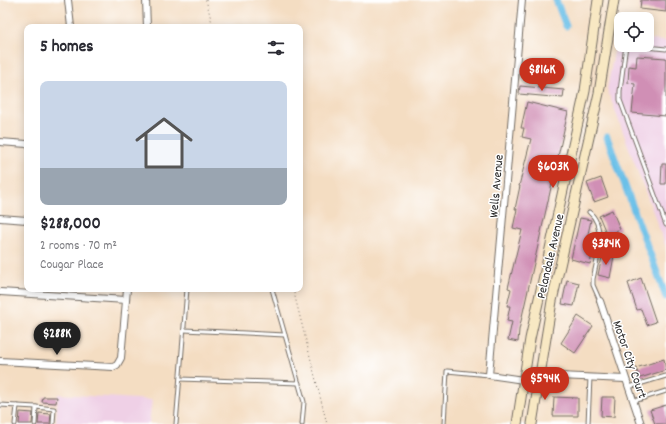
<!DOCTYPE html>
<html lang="en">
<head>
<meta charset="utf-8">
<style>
  body { margin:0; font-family:Dekko,sans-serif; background:#f7f7f7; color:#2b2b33; height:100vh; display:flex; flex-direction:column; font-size:15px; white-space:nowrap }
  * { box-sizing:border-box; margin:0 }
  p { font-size:13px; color:#7c7c81 }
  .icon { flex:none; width:22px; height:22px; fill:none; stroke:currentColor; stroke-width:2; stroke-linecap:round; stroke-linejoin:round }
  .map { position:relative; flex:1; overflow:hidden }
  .details { position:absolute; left:24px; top:24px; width:279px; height:268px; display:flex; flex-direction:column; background:#fff; border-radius:8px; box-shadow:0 2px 10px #0003 }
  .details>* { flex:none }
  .controls { position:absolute; left:614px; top:12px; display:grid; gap:8px }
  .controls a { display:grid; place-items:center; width:40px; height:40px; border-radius:8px; background:#fff; box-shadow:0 2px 10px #0003; font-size:20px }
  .price { position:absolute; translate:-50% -34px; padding:0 9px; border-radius:14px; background:#c8321e; color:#fff; font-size:13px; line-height:26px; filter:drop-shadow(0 1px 2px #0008) }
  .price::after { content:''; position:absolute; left:50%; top:24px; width:12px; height:9px; margin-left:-6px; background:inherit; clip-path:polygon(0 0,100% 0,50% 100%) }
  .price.selected { background:#222; color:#fff }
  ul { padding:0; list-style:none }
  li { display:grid; align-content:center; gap:8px; height:212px; padding:0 16px }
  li+li { border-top:1px solid #e1e1e2 }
  li span { display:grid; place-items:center; height:124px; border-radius:8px; color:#555 }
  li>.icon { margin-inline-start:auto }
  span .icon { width:72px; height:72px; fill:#fffc; stroke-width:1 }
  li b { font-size:17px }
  h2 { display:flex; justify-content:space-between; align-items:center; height:48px; padding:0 16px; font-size:17px }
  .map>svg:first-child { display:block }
  .built { fill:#efd0e6 }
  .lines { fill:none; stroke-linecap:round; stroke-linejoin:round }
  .canal { stroke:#6bc0e8; stroke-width:7 }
  .building { fill:#d08fb5 }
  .lane-casing { stroke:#716960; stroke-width:5 }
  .street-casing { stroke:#716960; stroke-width:8 }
  .secondary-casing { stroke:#716960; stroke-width:11 }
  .path { stroke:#716960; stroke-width:1; stroke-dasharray:1 3; stroke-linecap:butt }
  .lane { stroke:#fff; stroke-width:3 }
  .street { stroke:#fff; stroke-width:6 }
  .secondary { stroke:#f8e8c3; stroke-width:9 }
  .labels { text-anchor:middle; stroke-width:3; stroke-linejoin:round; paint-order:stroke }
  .street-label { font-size:13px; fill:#2b2b2b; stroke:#fff }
</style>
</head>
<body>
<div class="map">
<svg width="666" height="424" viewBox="0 0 666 424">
  <rect width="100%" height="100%" fill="#fff"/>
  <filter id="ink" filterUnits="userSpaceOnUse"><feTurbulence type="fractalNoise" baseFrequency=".025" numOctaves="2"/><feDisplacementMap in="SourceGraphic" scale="8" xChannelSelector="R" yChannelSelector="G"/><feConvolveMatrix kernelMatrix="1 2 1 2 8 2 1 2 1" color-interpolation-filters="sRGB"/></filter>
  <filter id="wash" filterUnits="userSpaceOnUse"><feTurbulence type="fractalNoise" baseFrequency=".012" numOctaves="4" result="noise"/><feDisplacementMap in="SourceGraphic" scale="16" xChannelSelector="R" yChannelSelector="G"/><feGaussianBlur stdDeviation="0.9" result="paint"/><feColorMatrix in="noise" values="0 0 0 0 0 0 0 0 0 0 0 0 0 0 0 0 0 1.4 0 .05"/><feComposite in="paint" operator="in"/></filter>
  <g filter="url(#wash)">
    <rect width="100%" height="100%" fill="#f4ddc2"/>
    <g class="built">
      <polygon points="617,37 621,37 621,45 647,45 647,40 666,41 666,247 607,89"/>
      <polygon points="58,394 152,400 149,424 56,424"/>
    </g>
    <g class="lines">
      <g class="canal">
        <polyline points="556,0 566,26"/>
        <polyline points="607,137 666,297"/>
      </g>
    </g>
    <g id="blocks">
      <g class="building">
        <polygon points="641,0 666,0 666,12 640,9"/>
        <polygon points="637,56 666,58 666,116 632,113 635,84 628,83 629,66 636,67"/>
        <polygon points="520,86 564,90 563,98 519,94"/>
        <polygon points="527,102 568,112 519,330 518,342 508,340 512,322 507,321 510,306 507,306 511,289 508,288 522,230 513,228 517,209 515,209 520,186 519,186 531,139 522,137 524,128 521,128"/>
        <polygon points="662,164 666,164 666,184 661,184"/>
        <polygon points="601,178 608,197 594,202 587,183"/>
        <polygon points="612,210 620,229 607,235 599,216"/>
        <polygon points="580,218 591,220 585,248 593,249 590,264 571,259"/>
        <polygon points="603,253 614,256 610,278 598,275"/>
        <polygon points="641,278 656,322 647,325 641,309 637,310 628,283"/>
        <polygon points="567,280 579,283 574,306 562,304"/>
        <polygon points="578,316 593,326 575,353 561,343"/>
        <polygon points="664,359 666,370 640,378 636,368"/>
        <polygon points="43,397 57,397 56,403 42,402"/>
        <polygon points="554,397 578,398 578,416 553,416"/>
        <polygon points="602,397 615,397 614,417 601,416"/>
        <polygon points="666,405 666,424 655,424 650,410"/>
        <polygon points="20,412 33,413 32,424 19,424"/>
        <polygon points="39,413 51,414 50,424 38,424"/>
      </g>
    </g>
  </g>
  <g filter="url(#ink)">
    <use href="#blocks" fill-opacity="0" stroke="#716960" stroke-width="1"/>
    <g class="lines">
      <defs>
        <g id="lane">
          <polyline points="666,49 626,45 620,91 620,100 666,225"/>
          <path d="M589,212c18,14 8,48 4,67v6l7,16"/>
          <polyline points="272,289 302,395 304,402 302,424"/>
          <polyline points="184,330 285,335"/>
          <polyline points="180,379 299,383"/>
          <polyline points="629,387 666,376"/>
          <polyline points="634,401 666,391"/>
          <polyline points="0,405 36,407"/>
          <polyline points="15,424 17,406"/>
          <polyline points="35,424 36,407 54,409 53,424"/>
          <polyline points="176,424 187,289"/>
          <polyline points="444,424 447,371 489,375"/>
          <polyline points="588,424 590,377"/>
        </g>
        <g id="street">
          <polyline points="68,0 71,27"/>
          <polyline points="146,0 147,27"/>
          <polyline points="522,0 489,375 523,380"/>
          <polyline points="0,142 27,144"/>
          <polyline points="0,218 27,220"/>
          <polyline points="0,292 126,300"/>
          <polyline points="600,301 641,424"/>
          <polyline points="0,361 113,367 117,365 121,358 127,289"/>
          <polyline points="538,375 625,379"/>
        </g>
        <g id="secondary">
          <polyline points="517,424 530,339 585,91 598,0"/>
          <polyline points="532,424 552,301 599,93 614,0"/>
        </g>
      </defs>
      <use href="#lane" class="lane-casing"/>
      <use href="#street" class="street-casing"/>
      <use href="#secondary" class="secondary-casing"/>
      <g class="path">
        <polyline points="206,0 213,27"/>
        <polyline points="293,289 327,424"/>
      </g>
      <use href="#lane" class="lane"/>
      <use href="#street" class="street"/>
      <use href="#secondary" class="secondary"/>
    </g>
  </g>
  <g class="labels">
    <g class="street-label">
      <text transform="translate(495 186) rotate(-85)" y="5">Wells Avenue</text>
      <text transform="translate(549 256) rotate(-77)" y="5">Pelandale Avenue</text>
      <text transform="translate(631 359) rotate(71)" y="5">Motor City Court</text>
    </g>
  </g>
</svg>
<div class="controls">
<a><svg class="icon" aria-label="locate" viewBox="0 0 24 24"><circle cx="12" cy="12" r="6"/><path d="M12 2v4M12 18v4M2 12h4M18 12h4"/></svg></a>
</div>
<b class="price" style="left:542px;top:92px">$816K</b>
<b class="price" style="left:553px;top:189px">$603K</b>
<b class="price" style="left:606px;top:266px">$384K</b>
<b class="price selected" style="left:57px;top:356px">$288K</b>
<b class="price" style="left:545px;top:401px">$594K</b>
<section class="details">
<h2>5 homes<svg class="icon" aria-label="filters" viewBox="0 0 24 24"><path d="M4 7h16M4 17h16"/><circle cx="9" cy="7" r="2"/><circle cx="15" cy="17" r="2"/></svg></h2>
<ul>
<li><span style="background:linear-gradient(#c9d6e8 70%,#9aa5b1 0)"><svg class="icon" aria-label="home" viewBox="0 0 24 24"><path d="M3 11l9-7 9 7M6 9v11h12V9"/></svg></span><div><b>$288,000</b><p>2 rooms · 70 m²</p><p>Cougar Place</p></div></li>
</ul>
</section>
</div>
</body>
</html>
